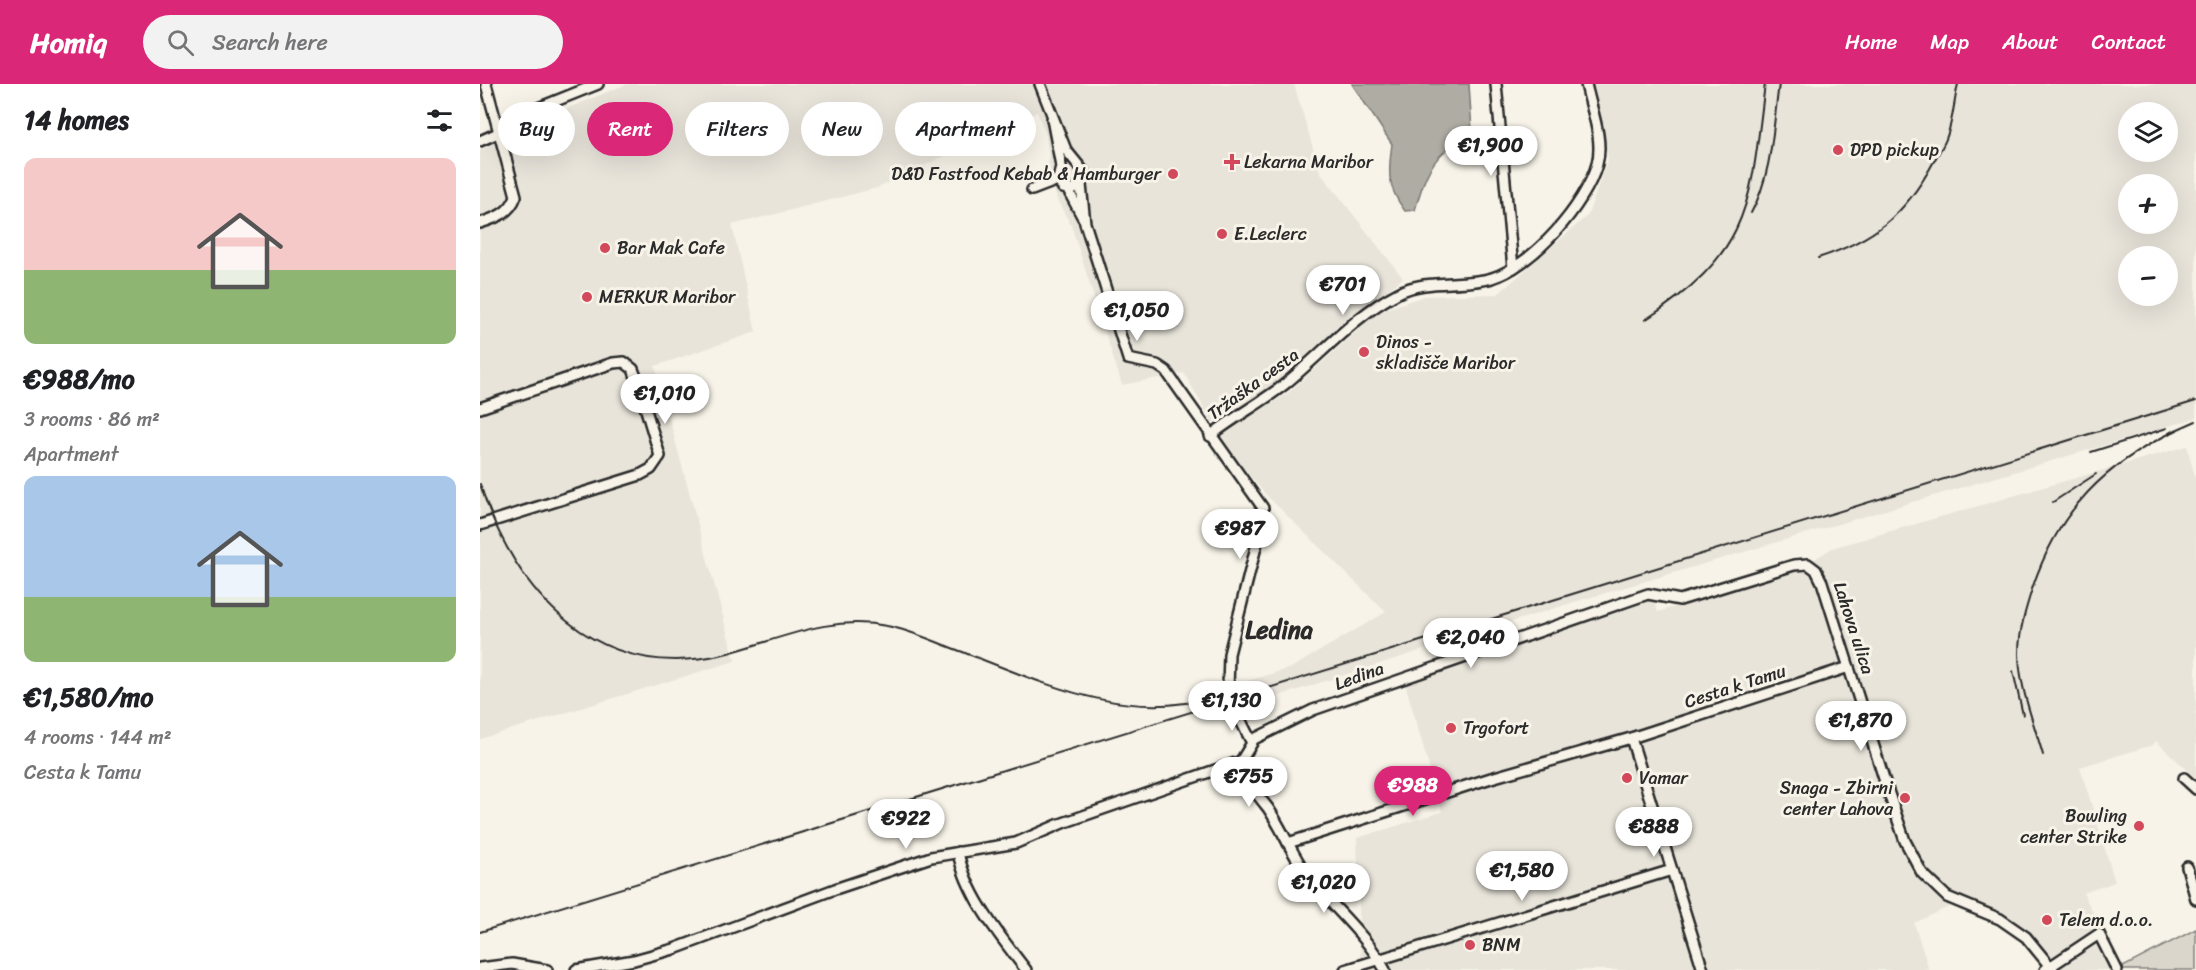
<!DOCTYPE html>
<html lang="en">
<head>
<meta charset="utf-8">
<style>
  body { margin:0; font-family:Sriracha,sans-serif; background:#f2f2f2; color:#202124; height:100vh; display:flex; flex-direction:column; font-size:22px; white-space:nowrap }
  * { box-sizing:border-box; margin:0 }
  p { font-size:20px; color:#757577 }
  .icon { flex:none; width:33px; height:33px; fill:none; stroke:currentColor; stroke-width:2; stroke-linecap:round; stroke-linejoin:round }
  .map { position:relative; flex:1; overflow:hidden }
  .details { display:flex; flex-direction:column; background:#fff; width:480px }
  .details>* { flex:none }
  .top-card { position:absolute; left:18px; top:18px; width:570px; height:54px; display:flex; gap:12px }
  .buttons { position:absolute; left:1638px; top:18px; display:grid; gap:12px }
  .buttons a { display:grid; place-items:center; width:60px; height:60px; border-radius:50%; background:#fff; box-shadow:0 6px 24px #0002; font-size:30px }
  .price { position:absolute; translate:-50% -51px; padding:0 14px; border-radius:21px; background:#fff; color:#222; font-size:20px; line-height:39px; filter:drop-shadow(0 2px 3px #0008) }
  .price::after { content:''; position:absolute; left:50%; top:36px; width:18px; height:14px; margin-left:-9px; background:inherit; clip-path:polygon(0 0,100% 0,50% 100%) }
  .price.current { background:#db2777; color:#fff }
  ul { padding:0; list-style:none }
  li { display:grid; align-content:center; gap:12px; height:318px; padding:0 24px }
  li span { display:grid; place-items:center; height:186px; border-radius:12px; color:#555 }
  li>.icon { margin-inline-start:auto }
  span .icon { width:108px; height:108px; fill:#fffc; stroke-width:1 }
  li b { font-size:26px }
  h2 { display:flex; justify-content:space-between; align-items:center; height:72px; padding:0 24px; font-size:26px }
  .pill { padding:0 21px; border-radius:27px; background:#fff; box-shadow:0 6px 24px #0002; font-size:21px; line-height:54px }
  .pill.current { background:#db2777; color:#fff }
  header { display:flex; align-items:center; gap:36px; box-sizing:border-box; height:84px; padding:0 30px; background:#db2777; color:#fff }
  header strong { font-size:28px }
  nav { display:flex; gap:33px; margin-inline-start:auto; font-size:21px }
  .search { width:420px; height:54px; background:#f2f2f2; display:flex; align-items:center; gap:15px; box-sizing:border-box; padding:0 21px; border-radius:33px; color:#757577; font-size:22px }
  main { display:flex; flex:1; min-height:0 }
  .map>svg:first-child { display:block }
  .built { fill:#e8e4da; fill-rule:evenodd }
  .green { fill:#dad6cc; stroke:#82807c; stroke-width:1.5 }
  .water { fill:#afaca4; stroke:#7a7874; stroke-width:1.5 }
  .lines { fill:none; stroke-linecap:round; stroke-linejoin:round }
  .minor-tunnel { stroke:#cecbc2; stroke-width:9; stroke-dasharray:9 4.5; stroke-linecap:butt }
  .minor-casing { stroke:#2b2b2b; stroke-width:14 }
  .minor { stroke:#f7f3e8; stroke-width:9 }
  .rail { stroke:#2b2b2b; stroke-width:2 }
  .poi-dot { fill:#d1495b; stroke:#f7f3e8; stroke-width:2 }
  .labels { text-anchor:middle; stroke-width:6; stroke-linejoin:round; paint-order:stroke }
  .poi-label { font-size:18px; fill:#2b2b2b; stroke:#f7f3e8; text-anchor:start }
  .street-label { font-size:18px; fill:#2b2b2b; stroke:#f7f3e8 }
  .district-label { font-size:24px; font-weight:bold; fill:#2b2b2b; stroke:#f7f3e8 }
</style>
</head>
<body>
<header>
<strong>Homiq</strong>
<div class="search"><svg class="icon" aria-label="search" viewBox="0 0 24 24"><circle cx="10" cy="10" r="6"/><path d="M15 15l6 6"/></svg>Search here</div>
<nav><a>Home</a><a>Map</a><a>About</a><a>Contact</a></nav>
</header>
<main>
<section class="details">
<h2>14 homes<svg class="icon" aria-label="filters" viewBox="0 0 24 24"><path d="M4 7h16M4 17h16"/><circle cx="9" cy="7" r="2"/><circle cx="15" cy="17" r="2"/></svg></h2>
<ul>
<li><span style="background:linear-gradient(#f6c9c9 60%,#8fb573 0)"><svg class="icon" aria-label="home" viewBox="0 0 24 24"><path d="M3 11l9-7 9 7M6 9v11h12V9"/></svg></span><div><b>€988/mo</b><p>3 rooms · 86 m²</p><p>Apartment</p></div></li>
<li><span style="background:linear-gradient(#a9c7e8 65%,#8fb573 0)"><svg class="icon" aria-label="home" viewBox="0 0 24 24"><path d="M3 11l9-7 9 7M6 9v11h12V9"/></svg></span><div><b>€1,580/mo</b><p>4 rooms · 144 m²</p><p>Cesta k Tamu</p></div></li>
</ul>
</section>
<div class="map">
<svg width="1716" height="886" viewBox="0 0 1716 886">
  <rect width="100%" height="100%" fill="#f7f3e8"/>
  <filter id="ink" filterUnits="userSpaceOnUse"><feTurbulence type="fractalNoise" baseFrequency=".0167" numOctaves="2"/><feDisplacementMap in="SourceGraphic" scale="12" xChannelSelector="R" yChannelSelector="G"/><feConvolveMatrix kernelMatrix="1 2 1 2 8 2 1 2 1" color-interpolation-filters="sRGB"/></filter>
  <g filter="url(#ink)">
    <g class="built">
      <polygon points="147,0 814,0 840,88 923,194 786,306 732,338 704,289 642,301 591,141 578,118 567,85 569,75 566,52 557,28 397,104 252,141 276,248 175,282 255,577 0,655 0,67 34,46"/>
      <path d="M1113,0h603v334l-628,186 -321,102 -9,-22 53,-16 95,-56 -119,-116 -47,-55 2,-7 66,-41 91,-82 46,-15 73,-2 90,-79 20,-57zM1648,28h40v40h-40zM1648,100h40v40h-40zM1648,172h40v40h-40z"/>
      <polygon points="1707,362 1716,397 1716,694 1676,657 1673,661 1600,683 1635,798 1603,809 1621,845 1638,886 1566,886 1546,860 1519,840 1471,822 1434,839 1449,886 881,886 877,754 962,728 925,599 1173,515 1178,528 1321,484 1352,464"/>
    </g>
    <polygon class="green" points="1716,845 1716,886 1638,886 1639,885"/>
    <path class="water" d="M872,0h117l3,47c-6,9 -18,12 -27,20 -18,15 -24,38 -30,59l-10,1c-18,-24 -17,-38 -13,-67z"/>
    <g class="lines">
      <polyline class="minor-tunnel" points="748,604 756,627"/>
      <defs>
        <g id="minor">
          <polyline points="560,0 586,66 604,88 601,101 592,106 583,104 578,96 581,82 572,35"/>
          <polyline points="1016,0 1033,184"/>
          <polyline points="18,40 118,0"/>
          <polyline points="0,57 20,48"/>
          <polyline points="601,101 605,139 648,275 677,281 686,287 783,424 783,435 749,570 748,604"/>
          <polyline points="552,106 578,96"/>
          <polyline points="588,106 603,134"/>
          <path d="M0,139c16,-5 30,-10 36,-27l-30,-112"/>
          <polyline points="0,324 133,279 144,278 153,285 156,293 180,372 171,385 160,391 0,441"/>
          <path d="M730,352c24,-19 51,-33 75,-52 37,-30 70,-69 113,-91 29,-15 63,-6 94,-15 40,-12 94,-73 105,-114 7,-25 -6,-55 -11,-80"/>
          <polyline points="756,627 772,659 761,677"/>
          <polyline points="1151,654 1223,886"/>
          <polyline points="772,656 833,626 1168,510 1200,516 1314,481 1328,480 1336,486 1342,498 1406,701 1425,757 1442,789 1467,813 1520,835 1546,853 1573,886"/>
          <path d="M761,677c5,20 14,31 27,47 15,22 24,47 40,68 25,32 58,58 77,94"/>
          <polyline points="1704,694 1716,705"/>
          <polyline points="808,759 1011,694 1151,654 1369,583"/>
          <path d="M478,768c8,43 42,84 68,118"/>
          <polyline points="1707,783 1716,815"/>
          <polyline points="0,884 32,880 67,886"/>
          <polyline points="96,886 154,876 194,865 355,805 451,773 536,759 580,740 761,677"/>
          <polyline points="865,886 1192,786"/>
          <polyline points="1565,886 1619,850 1637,886"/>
        </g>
      </defs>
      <use href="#minor" class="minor-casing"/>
      <use href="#minor" class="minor"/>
      <g class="rail">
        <path d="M1271,129c21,-37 22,-87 28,-129"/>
        <path d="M1338,174c56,-18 87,-43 115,-95 4,-8 10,-16 13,-24 7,-17 8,-38 12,-55"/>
        <path d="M1165,236c108,-70 105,-117 120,-236"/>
        <polyline points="1689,349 1716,337"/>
        <polyline points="1611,368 1687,344"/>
        <path d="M0,400c35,110 117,200 244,170 55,-14 105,-40 163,-28 22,4 44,14 65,22 84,31 169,76 261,49"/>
        <polyline points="1573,418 1616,390"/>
        <polyline points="1533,587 1543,631"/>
        <path d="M1563,671c-9,-32 -24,-68 -24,-102 0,-23 7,-45 14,-67 26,-76 72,-122 144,-156"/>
        <polyline points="0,848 1716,317"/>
      </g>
    </g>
  </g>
  <g class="poi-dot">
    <circle cx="1358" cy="66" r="6"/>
    <path d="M749 69h6v6h6v6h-6v6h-6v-6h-6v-6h6z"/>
    <circle cx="693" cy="90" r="6"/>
    <circle cx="742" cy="150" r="6"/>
    <circle cx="125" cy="164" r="6"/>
    <circle cx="107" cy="213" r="6"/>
    <circle cx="884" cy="268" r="6"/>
    <circle cx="971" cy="644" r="6"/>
    <circle cx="1147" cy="694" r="6"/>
    <circle cx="1425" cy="714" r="6"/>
    <circle cx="1659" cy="742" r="6"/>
    <circle cx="1567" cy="836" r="6"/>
    <circle cx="990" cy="861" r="6"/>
  </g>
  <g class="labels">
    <g class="poi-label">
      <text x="1370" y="72">DPD pickup</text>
      <text x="764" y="84">Lekarna Maribor</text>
      <text x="681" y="96" text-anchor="end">D&amp;D Fastfood Kebab &amp; Hamburger</text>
      <text x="754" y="156">E.Leclerc</text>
      <text x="137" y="170">Bar Mak Cafe</text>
      <text x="119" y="219">MERKUR Maribor</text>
      <text x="896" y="264">Dinos -<tspan x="896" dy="21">skladišče Maribor</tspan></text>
      <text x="983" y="650">Trgofort</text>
      <text x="1159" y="700">Vamar</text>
      <text x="1413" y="710" text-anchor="end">Snaga - Zbirni<tspan x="1413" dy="21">center Lahova</tspan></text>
      <text x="1647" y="738" text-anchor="end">Bowling<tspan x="1647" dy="21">center Strike</tspan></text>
      <text x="1579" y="842">Telem d.o.o.</text>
      <text x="1002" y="867">BNM</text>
    </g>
    <g class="street-label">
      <text transform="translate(773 300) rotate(-36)" y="6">Tržaška cesta</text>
      <text transform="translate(1374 544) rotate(72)" y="6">Lahova ulica</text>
      <text transform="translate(879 592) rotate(-20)" y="6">Ledina</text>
      <text transform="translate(1255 602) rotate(-18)" y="6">Cesta k Tamu</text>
    </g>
    <g class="district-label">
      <text x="799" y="554">Ledina</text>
    </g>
  </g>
</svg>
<div class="buttons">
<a><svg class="icon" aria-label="layers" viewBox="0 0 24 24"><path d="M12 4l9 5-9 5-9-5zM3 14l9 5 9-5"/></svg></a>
<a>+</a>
<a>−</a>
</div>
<b class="price" style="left:1011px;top:93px">€1,900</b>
<b class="price" style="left:863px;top:232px">€701</b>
<b class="price" style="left:657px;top:258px">€1,050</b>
<b class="price" style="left:185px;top:341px">€1,010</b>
<b class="price" style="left:760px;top:476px">€987</b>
<b class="price" style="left:991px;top:585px">€2,040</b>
<b class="price" style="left:752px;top:648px">€1,130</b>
<b class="price" style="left:1381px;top:668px">€1,870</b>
<b class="price" style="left:769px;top:724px">€755</b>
<b class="price current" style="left:933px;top:733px">€988</b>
<b class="price" style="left:426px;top:766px">€922</b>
<b class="price" style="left:1174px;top:774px">€888</b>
<b class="price" style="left:1042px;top:818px">€1,580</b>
<b class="price" style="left:844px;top:830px">€1,020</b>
<div class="top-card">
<a class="pill">Buy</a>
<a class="pill current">Rent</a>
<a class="pill">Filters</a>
<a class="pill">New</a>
<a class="pill">Apartment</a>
</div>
</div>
</main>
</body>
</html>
